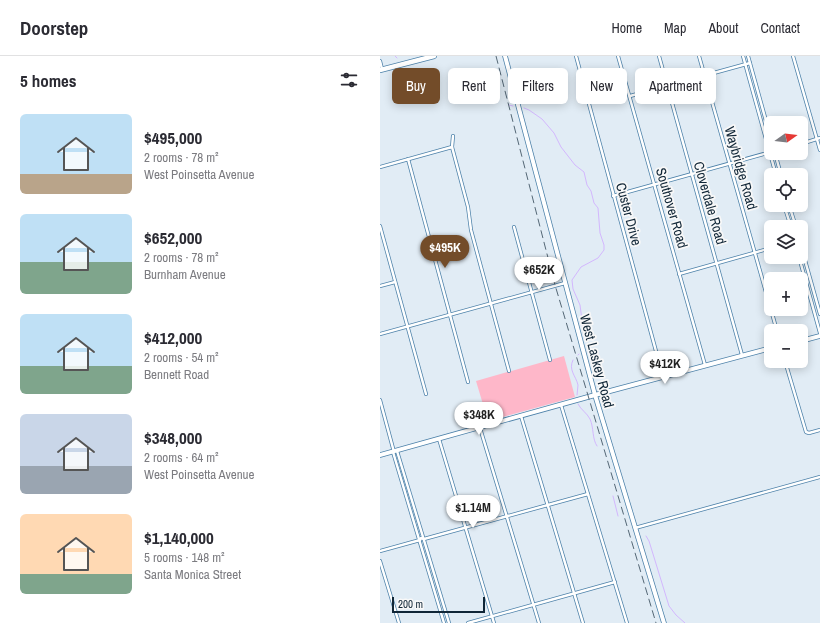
<!DOCTYPE html>
<html lang="en">
<head>
<meta charset="utf-8">
<style>
  body { margin:0; font-family:"Archivo Narrow",sans-serif; background:#f2f2f3; color:#2b2b33; height:100vh; display:flex; flex-direction:column; font-size:15px; white-space:nowrap }
  * { box-sizing:border-box; margin:0 }
  p { font-size:13px; color:#7c7c81 }
  .icon { flex:none; width:22px; height:22px; fill:none; stroke:currentColor; stroke-width:2; stroke-linecap:round; stroke-linejoin:round }
  .map { position:relative; flex:1; overflow:hidden }
  .sheet { display:flex; flex-direction:column; background:#fff; width:380px }
  .sheet>* { flex:none }
  .guide { position:absolute; left:12px; top:12px; width:368px; height:36px; display:flex; gap:8px }
  .needle { width:26px; rotate:76deg }
  .buttons { position:absolute; left:384px; top:60px; display:grid; gap:8px }
  .buttons a { display:grid; place-items:center; width:44px; height:44px; border-radius:6px; background:#fff; box-shadow:0 2px 10px #0003; font-size:20px }
  .scale { position:absolute; left:12px; bottom:10px; width:93px; box-sizing:border-box; padding-left:4px; border:2px solid #102637; border-top:0; font-size:11px; line-height:14px; white-space:nowrap; color:#102637; -webkit-text-stroke:3px #f8f8f8; paint-order:stroke }
  .price { position:absolute; translate:-50% -34px; padding:0 9px; border-radius:14px; background:#fff; color:#222; font-size:13px; line-height:26px; filter:drop-shadow(0 1px 2px #0008) }
  .price::after { content:''; position:absolute; left:50%; top:24px; width:12px; height:9px; margin-left:-6px; background:inherit; clip-path:polygon(0 0,100% 0,50% 100%) }
  .price.active { background:#734c29; color:#fff }
  ul { padding:0; list-style:none }
  li { display:flex; align-items:center; gap:12px; height:100px; padding:0 20px }
  li span { display:grid; place-items:center; flex:none; width:112px; height:80px; border-radius:6px; color:#555 }
  li>.icon { margin-inline-start:auto }
  span .icon { width:48px; height:48px; fill:#fffc; stroke-width:1 }
  li b { font-size:17px }
  h2 { display:flex; justify-content:space-between; align-items:center; height:48px; padding:0 20px; font-size:17px }
  .chip { padding:0 14px; border-radius:6px; background:#fff; box-shadow:0 2px 10px #0003; font-size:14px; line-height:36px }
  .chip.active { background:#734c29; color:#fff }
  header { display:flex; align-items:center; gap:24px; box-sizing:border-box; height:56px; padding:0 20px; background:#fff; border-bottom:1px solid #e1e1e2 }
  header strong { font-size:19px }
  nav { display:flex; gap:22px; margin-inline-start:auto; font-size:14px }
  main { display:flex; flex:1; min-height:0 }
  .map>svg:first-child { display:block }
  .green { fill:#feb7c9 }
  .lines { fill:none; stroke-linecap:round; stroke-linejoin:round }
  .stream { stroke:#d3b7fe; stroke-width:1 }
  .street-casing { stroke:#4c81a9; stroke-width:4 }
  .secondary-casing { stroke:#4c81a9; stroke-width:5.5 }
  .primary-casing { stroke:#4c81a9; stroke-width:6 }
  .street { stroke:#fff; stroke-width:2.5 }
  .secondary { stroke:#fff; stroke-width:4 }
  .primary { stroke:#fff; stroke-width:4.5 }
  .rail { stroke:#546775; stroke-width:1; stroke-dasharray:8 4; stroke-linecap:butt }
  .labels { text-anchor:middle; stroke-width:3.5; stroke-linejoin:round; paint-order:stroke }
  .street-label { font-size:14px; fill:#102637; stroke:#f8f8f8 }
</style>
</head>
<body>
<header>
<strong>Doorstep</strong>
<nav><a>Home</a><a>Map</a><a>About</a><a>Contact</a></nav>
</header>
<main>
<section class="sheet">
<h2>5 homes<svg class="icon" aria-label="filters" viewBox="0 0 24 24"><path d="M4 7h16M4 17h16"/><circle cx="9" cy="7" r="2"/><circle cx="15" cy="17" r="2"/></svg></h2>
<ul>
<li><span style="background:linear-gradient(#bfe0f5 75%,#b9a48a 0)"><svg class="icon" aria-label="home" viewBox="0 0 24 24"><path d="M3 11l9-7 9 7M6 9v11h12V9"/></svg></span><div><b>$495,000</b><p>2 rooms · 78 m²</p><p>West Poinsetta Avenue</p></div></li>
<li><span style="background:linear-gradient(#bfe0f5 60%,#7fa58c 0)"><svg class="icon" aria-label="home" viewBox="0 0 24 24"><path d="M3 11l9-7 9 7M6 9v11h12V9"/></svg></span><div><b>$652,000</b><p>2 rooms · 78 m²</p><p>Burnham Avenue</p></div></li>
<li><span style="background:linear-gradient(#bfe0f5 65%,#7fa58c 0)"><svg class="icon" aria-label="home" viewBox="0 0 24 24"><path d="M3 11l9-7 9 7M6 9v11h12V9"/></svg></span><div><b>$412,000</b><p>2 rooms · 54 m²</p><p>Bennett Road</p></div></li>
<li><span style="background:linear-gradient(#c9d6e8 65%,#9aa5b1 0)"><svg class="icon" aria-label="home" viewBox="0 0 24 24"><path d="M3 11l9-7 9 7M6 9v11h12V9"/></svg></span><div><b>$348,000</b><p>2 rooms · 64 m²</p><p>West Poinsetta Avenue</p></div></li>
<li><span style="background:linear-gradient(#ffd9b3 75%,#7fa58c 0)"><svg class="icon" aria-label="home" viewBox="0 0 24 24"><path d="M3 11l9-7 9 7M6 9v11h12V9"/></svg></span><div><b>$1,140,000</b><p>5 rooms · 148 m²</p><p>Santa Monica Street</p></div></li>
</ul>
</section>
<div class="map">
<svg width="440" height="567" viewBox="0 0 440 567">
  <rect width="100%" height="100%" fill="#e1ecf5"/>
  <polygon class="green" points="184,300 195,341 108,365 96,325"/>
  <g class="lines">
    <g class="stream">
      <polyline points="15,0 17,2"/>
      <polyline points="129,49 133,50"/>
      <polyline points="144,52 149,54 162,63 174,77 181,91 195,109 204,116 207,129 211,135 214,147 218,152 220,177 224,189 224,194 218,202 201,211 192,224 193,233 200,249 203,272"/>
      <polyline points="198,299 199,298"/>
      <path d="M193,304c-5,10 3,16 5,25 0,3 -1,7 -1,10"/>
      <path d="M198,348c3,6 9,9 12,15 4,9 2,20 7,27"/>
      <polyline points="233,440 238,460"/>
      <polyline points="266,480 269,485 289,550 296,559 305,567"/>
    </g>
    <defs>
      <g id="street">
        <polyline points="196,0 283,321"/>
        <polyline points="238,0 325,309"/>
        <polyline points="279,0 362,299"/>
        <polyline points="319,0 397,275"/>
        <polyline points="363,0 396,119"/>
        <polyline points="368,0 391,83"/>
        <polyline points="413,0 440,94"/>
        <polyline points="0,5 2,13"/>
        <polyline points="250,40 370,7"/>
        <polyline points="73,80 72,91 88,151 91,174 129,315"/>
        <polyline points="421,88 440,82"/>
        <polyline points="395,97 401,119"/>
        <polyline points="28,103 88,326"/>
        <polyline points="0,111 72,91"/>
        <polyline points="233,140 391,96"/>
        <polyline points="404,149 411,171"/>
        <polyline points="409,149 416,171"/>
        <polyline points="0,170 46,338"/>
        <polyline points="134,171 170,304"/>
        <polyline points="421,190 440,258"/>
        <polyline points="419,201 440,277"/>
        <polyline points="299,218 391,192"/>
        <polyline points="0,230 15,226"/>
        <polyline points="0,278 185,227"/>
        <polyline points="405,305 426,376 429,377 440,374"/>
        <polyline points="0,344 14,396"/>
        <polyline points="181,349 247,567"/>
        <polyline points="141,360 203,567"/>
        <polyline points="100,372 159,567"/>
        <polyline points="59,383 114,567"/>
        <polyline points="17,395 69,567"/>
        <polyline points="13,396 64,567"/>
        <polyline points="255,472 440,421"/>
        <polyline points="40,484 41,482 44,483 208,438"/>
        <polyline points="0,495 40,484"/>
        <polyline points="0,505 19,567"/>
        <polyline points="88,567 235,526"/>
      </g>
      <g id="secondary">
        <polyline points="125,0 215,339 284,567"/>
        <polyline points="421,285 440,280"/>
        <polyline points="0,399 215,339 391,292"/>
      </g>
      <polyline id="primary" points="0,14 54,0"/>
    </defs>
    <use href="#street" class="street-casing"/>
    <use href="#secondary" class="secondary-casing"/>
    <use href="#primary" class="primary-casing"/>
    <use href="#street" class="street"/>
    <use href="#secondary" class="secondary"/>
    <use href="#primary" class="primary"/>
    <polyline class="rail" points="116,0 175,229 276,567"/>
  </g>
  <g class="labels">
    <g class="street-label">
      <text transform="translate(361 112) rotate(74)" y="5">Waybridge Road</text>
      <text transform="translate(330 147) rotate(74)" y="5">Cloverdale Road</text>
      <text transform="translate(292 152) rotate(74)" y="5">Southover Road</text>
      <text transform="translate(249 158) rotate(75)" y="5">Custer Drive</text>
      <text transform="translate(217 305) rotate(75)" y="5">West Laskey Road</text>
    </g>
  </g>
</svg>
<div class="buttons">
<a><svg class="needle" viewBox="-14 -14 28 28"><path d="M0-13l5 13h-10z" fill="#e53935"/><path d="M0 13l5-13h-10z" fill="#7c7c81"/></svg></a>
<a><svg class="icon" aria-label="locate" viewBox="0 0 24 24"><circle cx="12" cy="12" r="6"/><path d="M12 2v4M12 18v4M2 12h4M18 12h4"/></svg></a>
<a><svg class="icon" aria-label="layers" viewBox="0 0 24 24"><path d="M12 4l9 5-9 5-9-5zM3 14l9 5 9-5"/></svg></a>
<a>+</a>
<a>−</a>
</div>
<div class="scale">200 m</div>
<b class="price active" style="left:65px;top:213px">$495K</b>
<b class="price" style="left:159px;top:235px">$652K</b>
<b class="price" style="left:285px;top:329px">$412K</b>
<b class="price" style="left:99px;top:380px">$348K</b>
<b class="price" style="left:93px;top:473px">$1.14M</b>
<div class="guide">
<a class="chip active">Buy</a>
<a class="chip">Rent</a>
<a class="chip">Filters</a>
<a class="chip">New</a>
<a class="chip">Apartment</a>
</div>
</div>
</main>
</body>
</html>
